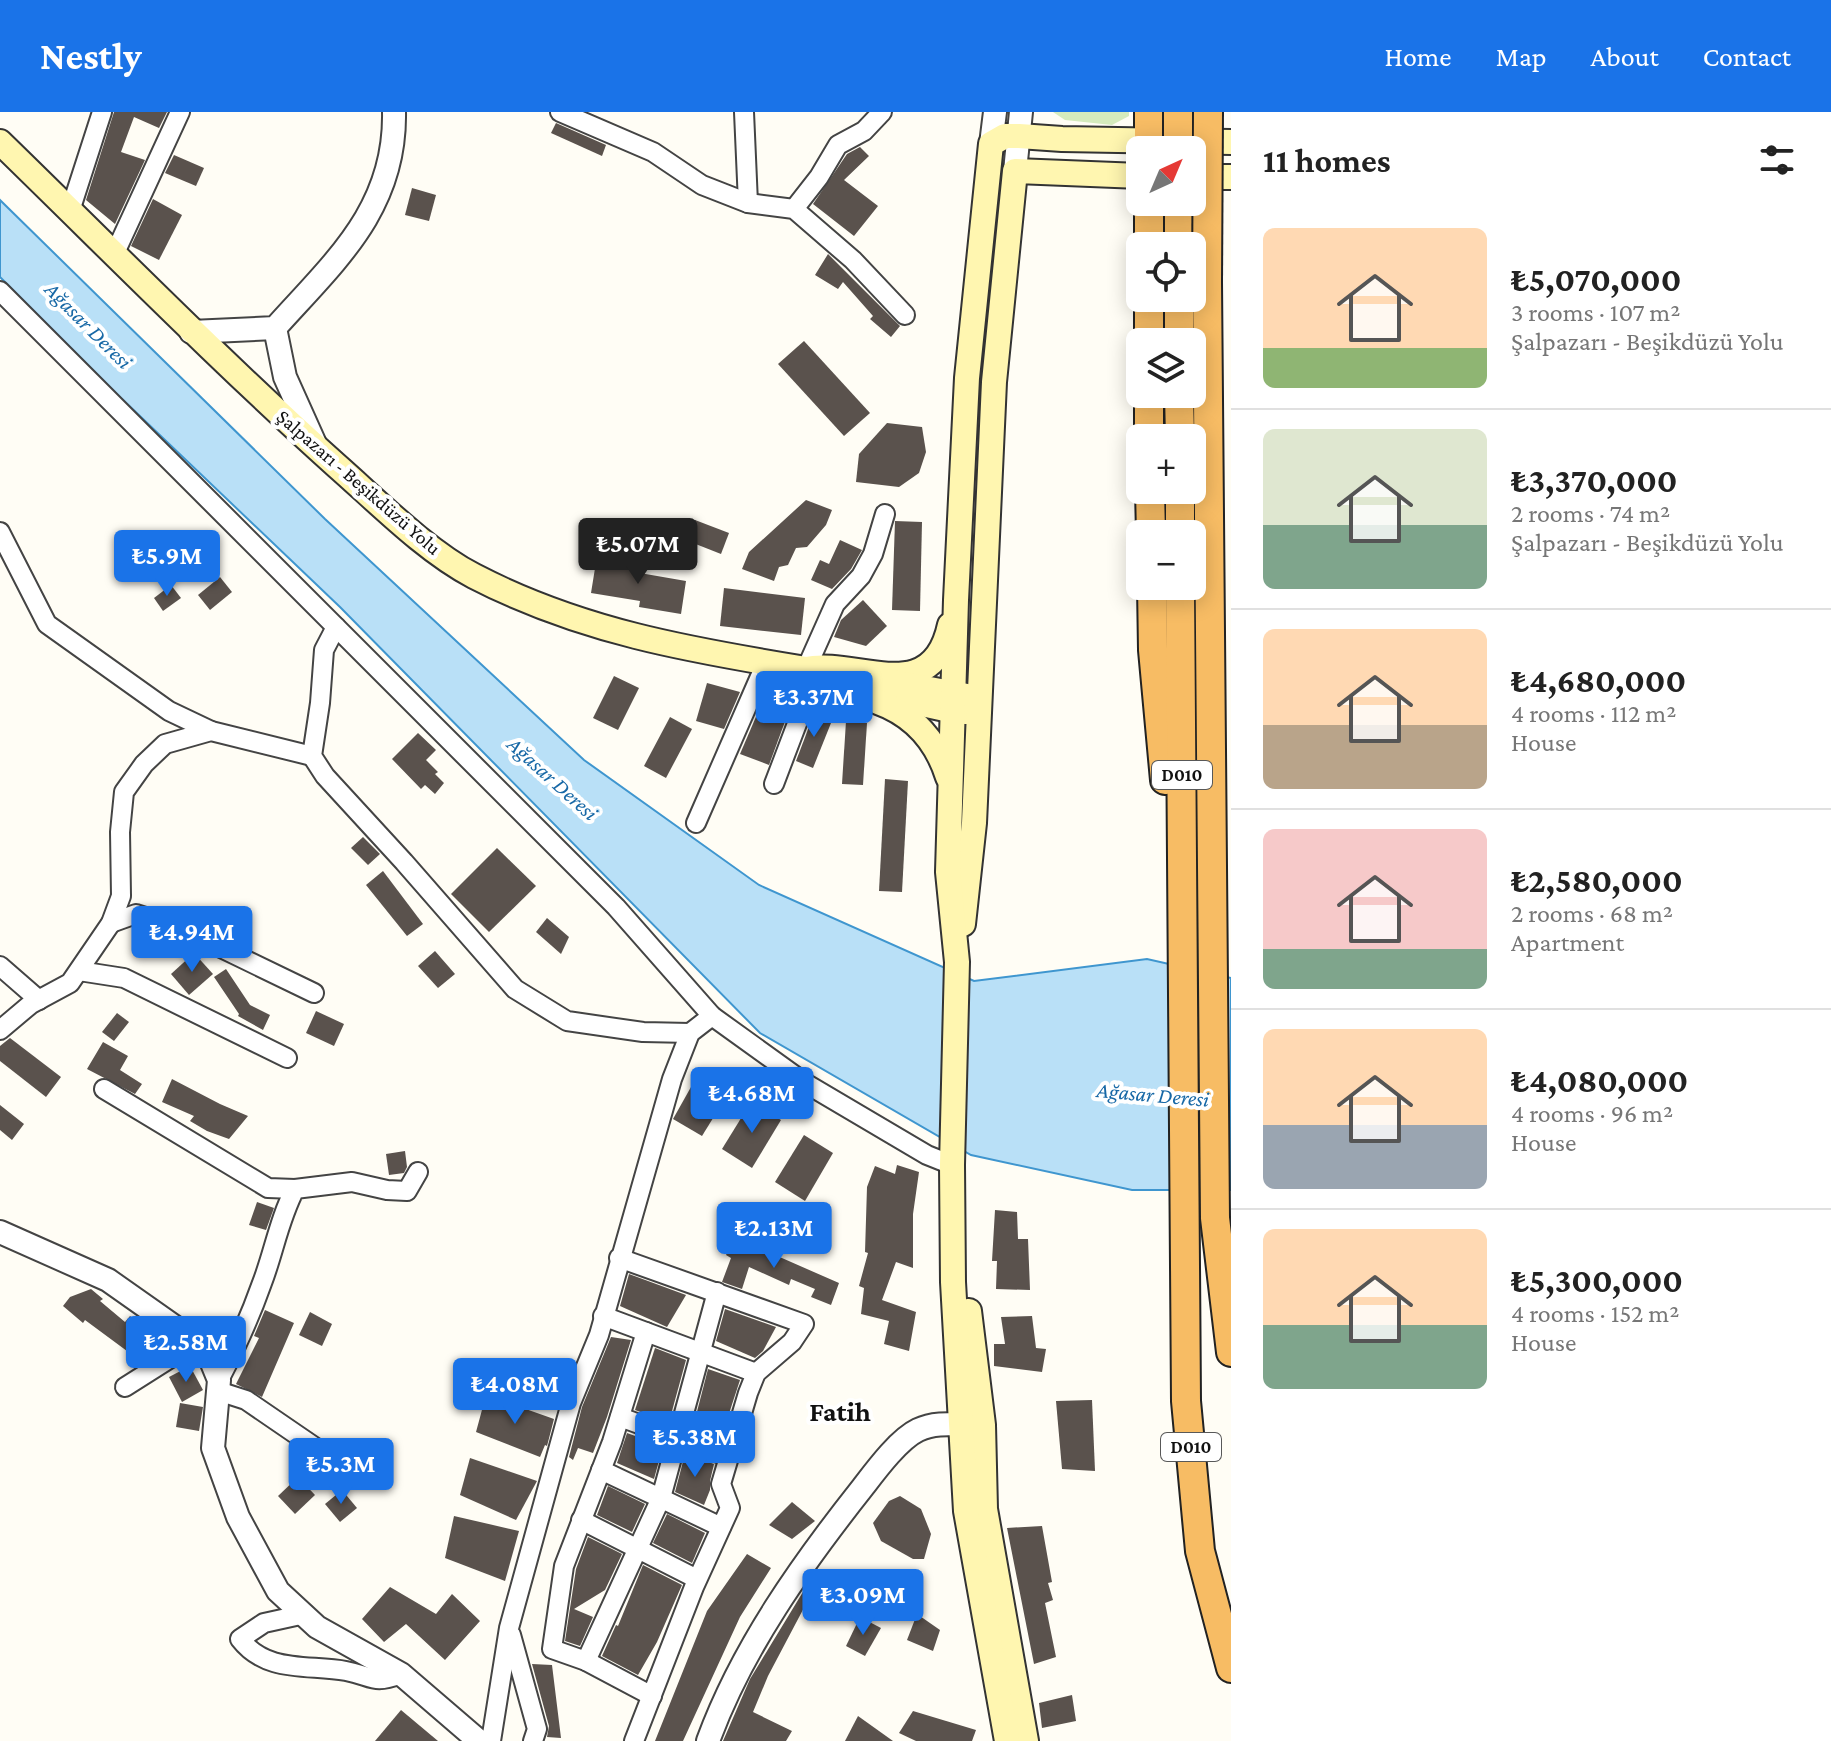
<!DOCTYPE html>
<html lang="en">
<head>
<meta charset="utf-8">
<style>
  body { margin:0; font-family:"Crimson Pro",serif; background:#f6f6f6; color:#222; height:100vh; display:flex; flex-direction:column; font-size:30px; white-space:nowrap }
  * { box-sizing:border-box; margin:0 }
  p { font-size:26px; color:#767676 }
  .icon { flex:none; width:44px; height:44px; fill:none; stroke:currentColor; stroke-width:2; stroke-linecap:round; stroke-linejoin:round }
  .map { position:relative; flex:1; overflow:hidden }
  .side { display:flex; flex-direction:column; background:#fff; width:600px }
  .side>* { flex:none }
  .needle { width:52px; rotate:44deg }
  .tools { position:absolute; left:1126px; top:24px; display:grid; gap:16px }
  .tools a { display:grid; place-items:center; width:80px; height:80px; border-radius:12px; background:#fff; box-shadow:0 4px 20px #0003; font-size:40px }
  .price { position:absolute; translate:-50% -68px; padding:0 18px; border-radius:8px; background:#1a73e8; color:#fff; font-size:26px; line-height:52px; filter:drop-shadow(0 2px 4px #0008) }
  .price::after { content:''; position:absolute; left:50%; top:48px; width:24px; height:18px; margin-left:-12px; background:inherit; clip-path:polygon(0 0,100% 0,50% 100%) }
  .price.on { background:#222; color:#fff }
  ul { padding:0; list-style:none }
  li { display:flex; align-items:center; gap:24px; height:200px; padding:0 32px }
  li+li { border-top:2px solid #e0e0e0 }
  li span { display:grid; place-items:center; flex:none; width:224px; height:160px; border-radius:12px; color:#555 }
  li>.icon { margin-inline-start:auto }
  span .icon { width:96px; height:96px; fill:#fffc; stroke-width:1 }
  li b { font-size:34px }
  h2 { display:flex; justify-content:space-between; align-items:center; height:96px; padding:0 32px; font-size:34px }
  header { display:flex; align-items:center; gap:48px; box-sizing:border-box; height:112px; padding:0 40px; background:#1a73e8; color:#fff }
  header strong { font-size:38px }
  nav { display:flex; gap:44px; margin-inline-start:auto; font-size:28px }
  main { display:flex; flex:1; min-height:0 }
  .map>svg:first-child { display:block }
  .green { fill:#d5ebbd }
  .water { fill:#b9e0f7; stroke:#3f96cf; stroke-width:2 }
  .building { fill:#5a524d }
  .lines { fill:none; stroke-linecap:round; stroke-linejoin:round }
  .minor-casing { stroke:#444; stroke-width:22 }
  .tertiary-casing { stroke:#444; stroke-width:26 }
  .secondary-casing { stroke:#333; stroke-width:28 }
  .trunk-casing { stroke:#222; stroke-width:32 }
  .minor { stroke:#fff; stroke-width:18 }
  .tertiary { stroke:#fff; stroke-width:22 }
  .secondary { stroke:#fff6b0; stroke-width:24 }
  .trunk { stroke:#f7bc64; stroke-width:28 }
  .trunk-bridge-casing { stroke:#222; stroke-width:32; stroke-linecap:butt }
  .trunk-bridge { stroke:#f7bc64; stroke-width:28 }
  .labels { text-anchor:middle; stroke-width:8; stroke-linejoin:round; paint-order:stroke }
  .shield { fill:#fff; stroke:#585858; stroke-width:2 }
  .shield-label { font-size:18px; font-weight:bold; fill:#111 }
  .street-label { font-size:20px; fill:#111; stroke:#fff }
  .water-label { font-size:22px; font-style:italic; fill:#1768a6; stroke:#fff }
  .district-label { font-size:28px; font-weight:bold; fill:#111; stroke:#fff }
</style>
</head>
<body>
<header>
<strong>Nestly</strong>
<nav><a>Home</a><a>Map</a><a>About</a><a>Contact</a></nav>
</header>
<main>
<div class="map">
<svg width="1231" height="1629" viewBox="0 0 1231 1629">
  <rect width="100%" height="100%" fill="#fffdf5"/>
  <polygon class="green" points="1053,0 1129,0 1129,4 1112,13 1065,8"/>
  <polygon class="water" points="0,88 325,407 584,648 759,773 974,869 1147,847 1231,866 1231,1078 1132,1078 971,1043 760,921 340,495 121,286 0,165"/>
  <g class="building">
    <polygon points="114,0 167,0 159,16 134,5 121,40 145,48 115,112 86,88"/>
    <polygon points="556,11 606,33 602,44 551,21"/>
    <polygon points="860,35 869,44 844,68 878,94 854,124 813,92 847,42"/>
    <polygon points="174,43 204,56 196,74 165,61"/>
    <polygon points="412,76 436,83 429,109 405,103"/>
    <polygon points="153,87 182,103 159,148 131,134"/>
    <polygon points="828,142 900,214 891,225 870,207 873,204 843,170 838,177 815,163"/>
    <polygon points="804,229 870,301 844,324 778,252"/>
    <polygon points="887,311 922,315 926,340 919,361 899,375 856,370 859,342"/>
    <polygon points="806,388 832,398 826,413 807,435 796,436 788,453 779,455 774,469 742,457 749,440"/>
    <polygon points="695,408 729,421 721,442 688,429"/>
    <polygon points="895,409 922,410 920,499 892,498"/>
    <polygon points="840,428 862,438 851,457 832,477 811,468 820,448 829,452"/>
    <polygon points="597,444 636,451 634,460 686,469 681,502 639,495 640,489 591,481"/>
    <polygon points="220,465 232,480 210,498 198,483"/>
    <polygon points="171,473 181,486 163,499 154,486"/>
    <polygon points="724,476 805,486 801,523 720,514"/>
    <polygon points="863,488 887,514 866,534 834,525 841,508"/>
    <polygon points="614,564 639,576 618,618 593,606"/>
    <polygon points="707,571 740,580 724,617 696,609"/>
    <polygon points="764,586 790,596 769,653 740,642"/>
    <polygon points="815,599 833,606 813,656 796,649"/>
    <polygon points="670,605 692,617 666,666 644,654"/>
    <polygon points="846,609 867,611 863,673 842,672"/>
    <polygon points="418,621 436,638 426,648 438,660 435,662 444,671 435,682 425,673 421,677 392,647"/>
    <polygon points="885,667 908,669 902,780 879,779"/>
    <polygon points="363,725 380,742 368,753 351,736"/>
    <polygon points="497,736 536,774 489,820 451,782"/>
    <polygon points="383,759 423,812 407,824 366,773"/>
    <polygon points="547,806 569,825 561,842 536,820"/>
    <polygon points="435,839 455,862 438,876 418,854"/>
    <polygon points="194,841 213,862 189,883 171,862"/>
    <polygon points="226,857 250,893 270,903 263,918 238,904 239,902 214,865"/>
    <polygon points="316,899 344,912 334,934 306,921"/>
    <polygon points="117,901 129,910 114,929 102,920"/>
    <polygon points="10,926 61,965 46,985 0,949 0,934"/>
    <polygon points="103,930 128,944 120,958 142,972 135,982 87,957"/>
    <polygon points="700,959 731,977 702,1024 673,1007"/>
    <polygon points="172,967 220,992 248,1004 229,1027 207,1019 190,1009 194,1004 162,990"/>
    <polygon points="751,990 781,1008 752,1056 722,1037"/>
    <polygon points="0,993 24,1012 12,1028 0,1018"/>
    <polygon points="804,1023 833,1041 805,1089 775,1070"/>
    <polygon points="405,1039 407,1055 404,1061 389,1063 386,1042"/>
    <polygon points="897,1053 919,1060 913,1102 913,1156 896,1150 882,1188 916,1200 909,1239 884,1232 889,1209 861,1202 864,1176 859,1174 868,1141 865,1140 867,1075 875,1054 895,1062"/>
    <polygon points="257,1090 274,1096 266,1118 249,1113"/>
    <polygon points="995,1098 1017,1100 1018,1127 1028,1127 1030,1178 996,1177 997,1149 992,1149"/>
    <polygon points="737,1121 753,1130 752,1133 839,1171 831,1193 811,1185 815,1177 791,1167 789,1173 749,1155 742,1177 722,1170 731,1146 726,1143"/>
    <polygon points="629,1162 686,1183 667,1215 620,1194"/>
    <polygon points="91,1177 103,1187 100,1189 125,1210 130,1204 149,1220 131,1242 85,1208 83,1211 63,1194 70,1185"/>
    <polygon points="725,1197 776,1215 763,1239 755,1246 716,1229"/>
    <polygon points="265,1198 294,1211 262,1285 236,1272 259,1226 254,1224"/>
    <polygon points="310,1200 332,1212 322,1234 299,1223"/>
    <polygon points="1032,1204 1036,1236 1046,1237 1042,1260 994,1254 994,1232 1005,1232 1001,1205"/>
    <polygon points="611,1225 631,1228 607,1305 593,1341 578,1336 573,1348 569,1345 582,1295"/>
    <polygon points="655,1236 686,1248 669,1310 635,1298"/>
    <polygon points="190,1254 203,1278 182,1290 169,1265"/>
    <polygon points="708,1257 740,1268 720,1329 692,1319"/>
    <polygon points="486,1283 554,1307 547,1334 545,1333 540,1345 476,1320"/>
    <polygon points="1092,1288 1095,1359 1062,1357 1056,1289"/>
    <polygon points="180,1291 203,1295 199,1319 176,1315"/>
    <polygon points="627,1321 663,1334 654,1367 617,1351"/>
    <polygon points="367,1333 383,1343 371,1363 355,1354"/>
    <polygon points="685,1342 714,1352 710,1369 710,1378 704,1393 675,1380"/>
    <polygon points="470,1346 537,1369 516,1408 460,1383"/>
    <polygon points="298,1365 315,1383 295,1402 278,1384"/>
    <polygon points="608,1374 645,1392 632,1420 597,1403"/>
    <polygon points="342,1378 357,1396 340,1410 325,1392"/>
    <polygon points="900,1384 921,1397 931,1422 924,1447 913,1447 881,1429 873,1411 889,1389"/>
    <polygon points="792,1390 815,1409 792,1427 769,1413"/>
    <polygon points="667,1402 705,1421 692,1451 653,1431"/>
    <polygon points="454,1404 519,1419 505,1469 445,1446"/>
    <polygon points="1042,1414 1052,1470 1048,1471 1053,1488 1045,1491 1056,1545 1034,1552 1007,1416"/>
    <polygon points="588,1425 622,1442 605,1478 574,1497 593,1505 580,1534 565,1529 576,1457"/>
    <polygon points="747,1442 771,1456 740,1505 683,1629 655,1629 707,1499"/>
    <polygon points="643,1453 682,1473 657,1530 638,1563 602,1544 616,1513 618,1514"/>
    <polygon points="809,1470 816,1473 768,1564 753,1600 792,1619 786,1629 723,1629 750,1567"/>
    <polygon points="390,1475 436,1502 452,1482 480,1509 445,1548 406,1512 384,1530 362,1507"/>
    <polygon points="917,1502 940,1518 933,1539 907,1528"/>
    <polygon points="860,1505 881,1516 865,1544 846,1534"/>
    <polygon points="532,1552 552,1553 561,1626 547,1625 549,1614"/>
    <polygon points="1072,1583 1076,1609 1042,1616 1039,1591"/>
    <polygon points="401,1598 438,1629 375,1629"/>
    <polygon points="913,1599 976,1618 972,1629 916,1629 899,1621"/>
    <polygon points="858,1604 893,1629 845,1629"/>
  </g>
  <g class="lines">
    <defs>
      <g id="minor">
        <polyline points="560,0 653,40 702,73 748,91 794,97 853,148 905,203"/>
        <polyline points="744,0 748,91"/>
        <polyline points="794,97 819,65 838,33 864,19 882,0"/>
        <polyline points="70,99 102,0"/>
        <polyline points="114,143 180,0"/>
        <polyline points="0,179 616,795 712,904 805,971 927,1043 952,1053"/>
        <polyline points="0,420 47,512 169,599 211,619"/>
        <polyline points="336,515 324,538 320,591 312,644 325,664 404,750 515,877 567,909 643,920 690,921"/>
        <polyline points="774,672 806,588 806,557 835,492 861,464 873,442 885,402"/>
        <polyline points="696,711 766,551"/>
        <polyline points="111,811 136,802 182,817 314,881"/>
        <polyline points="0,854 39,888"/>
        <polyline points="79,859 124,866 287,946"/>
        <polyline points="0,918 31,892 70,871 111,811 121,784 120,720 124,680 144,652 165,632 211,619 312,644"/>
        <polyline points="104,977 268,1076 295,1077"/>
        <polyline points="619,1146 804,1212 792,1230 756,1261 748,1281 721,1372 730,1396 694,1475 634,1629"/>
        <polyline points="603,1204 756,1261"/>
        <polyline points="646,1220 612,1330 564,1454 552,1537 586,1549 652,1584"/>
        <path d="M219,1268c17,-32 31,-63 43,-97 12,-31 17,-64 33,-94l57,-7 35,8 20,1 11,-19"/>
        <polyline points="125,1275 196,1230"/>
        <polyline points="218,1279 246,1288 338,1351"/>
        <polyline points="620,1305 729,1345"/>
        <polyline points="601,1358 721,1415"/>
        <polyline points="581,1408 697,1467"/>
        <path d="M305,1502l-41,9 -24,16c27,35 69,25 106,32 27,5 26,14 55,3"/>
        <polyline points="511,1523 537,1617 533,1629"/>
        <polyline points="586,1549 661,1386 717,1180"/>
        <polyline points="491,1629 509,1516 571,1291 599,1223 672,967 690,921 712,904"/>
      </g>
      <g id="tertiary">
        <polyline points="991,32 995,0"/>
        <polyline points="1015,59 1021,0"/>
        <polyline points="275,216 285,265 316,334"/>
        <path d="M191,220l84,-4c60,-67 121,-119 119,-216"/>
        <polyline points="0,1120 108,1168 196,1230 210,1246 219,1268 213,1336 238,1405 278,1479 317,1515 401,1562 479,1629"/>
        <path d="M708,1629c34,-93 94,-177 155,-254 13,-17 36,-48 55,-57 19,-9 38,-5 59,-5"/>
      </g>
      <g id="secondary">
        <path d="M0,30c112,109 221,220 337,324 41,36 89,85 137,110 106,55 215,74 332,93 50,-11 126,41 144,-44"/>
        <polyline points="1192,65 1231,65"/>
        <polyline points="823,570 954,599 966,600 979,596 967,584 887,569"/>
        <path d="M878,590c36,13 59,40 70,75"/>
        <polyline points="963,812 974,711 994,270 1015,59 1140,64"/>
        <polyline points="969,1199 983,1313 985,1397 1026,1629"/>
        <polyline points="1007,1629 966,1399 953,1170 952,1053 957,850 948,760 956,488 967,266 991,32 1005,24 1019,24 1062,27 1231,30"/>
      </g>
      <g id="trunk">
        <polyline points="1149,0 1149,38"/>
        <polyline points="1149,90 1149,134"/>
        <polyline points="1179,90 1179,134"/>
        <polyline points="1207,170 1215,1106 1231,1240"/>
        <polyline points="1149,186 1149,230"/>
        <polyline points="1179,186 1179,230"/>
        <polyline points="1149,282 1149,326"/>
        <polyline points="1179,282 1180,326"/>
        <polyline points="1150,378 1151,422"/>
        <polyline points="1180,378 1180,422"/>
        <polyline points="1152,474 1153,538 1165,668"/>
        <polyline points="1180,474 1186,1289 1200,1439 1231,1556"/>
      </g>
    </defs>
    <use href="#minor" class="minor-casing"/>
    <use href="#tertiary" class="tertiary-casing"/>
    <use href="#secondary" class="secondary-casing"/>
    <use href="#trunk" class="trunk-casing"/>
    <use href="#minor" class="minor"/>
    <use href="#tertiary" class="tertiary"/>
    <use href="#secondary" class="secondary"/>
    <use href="#trunk" class="trunk"/>
    <defs>
      <g id="trunk-bridge">
        <polyline points="1178,0 1178,38"/>
        <polyline points="1207,170 1208,0"/>
      </g>
    </defs>
    <use href="#trunk-bridge" class="trunk-bridge-casing"/>
    <use href="#trunk-bridge" class="trunk-bridge"/>
  </g>
  <g class="labels">
    <g class="shield">
      <rect x="1152" y="649" width="60" height="28" rx="6"/>
      <rect x="1161" y="1321" width="60" height="28" rx="6"/>
    </g>
    <g class="shield-label">
      <text x="1182" y="669">D010</text>
      <text x="1191" y="1341">D010</text>
    </g>
    <g class="street-label">
      <text transform="translate(359 370) rotate(41)" y="7">Şalpazarı - Beşikdüzü Yolu</text>
    </g>
    <g class="water-label">
      <text transform="translate(89 213) rotate(45)" y="8">Ağasar Deresi</text>
      <text transform="translate(553 666) rotate(42)" y="8">Ağasar Deresi</text>
      <text transform="translate(1153 982) rotate(5)" y="8">Ağasar Deresi</text>
    </g>
    <g class="district-label">
      <text x="840" y="1309">Fatih</text>
    </g>
  </g>
</svg>
<div class="tools">
<a><svg class="needle" viewBox="-14 -14 28 28"><path d="M0-13l5 13h-10z" fill="#e53935"/><path d="M0 13l5-13h-10z" fill="#767676"/></svg></a>
<a><svg class="icon" aria-label="locate" viewBox="0 0 24 24"><circle cx="12" cy="12" r="6"/><path d="M12 2v4M12 18v4M2 12h4M18 12h4"/></svg></a>
<a><svg class="icon" aria-label="layers" viewBox="0 0 24 24"><path d="M12 4l9 5-9 5-9-5zM3 14l9 5 9-5"/></svg></a>
<a>+</a>
<a>−</a>
</div>
<b class="price on" style="left:638px;top:474px">₺5.07M</b>
<b class="price" style="left:167px;top:486px">₺5.9M</b>
<b class="price" style="left:814px;top:627px">₺3.37M</b>
<b class="price" style="left:192px;top:862px">₺4.94M</b>
<b class="price" style="left:752px;top:1023px">₺4.68M</b>
<b class="price" style="left:774px;top:1158px">₺2.13M</b>
<b class="price" style="left:186px;top:1272px">₺2.58M</b>
<b class="price" style="left:515px;top:1314px">₺4.08M</b>
<b class="price" style="left:695px;top:1367px">₺5.38M</b>
<b class="price" style="left:341px;top:1394px">₺5.3M</b>
<b class="price" style="left:863px;top:1525px">₺3.09M</b>
</div>
<section class="side">
<h2>11 homes<svg class="icon" aria-label="filters" viewBox="0 0 24 24"><path d="M4 7h16M4 17h16"/><circle cx="9" cy="7" r="2"/><circle cx="15" cy="17" r="2"/></svg></h2>
<ul>
<li><span style="background:linear-gradient(#ffd9b3 75%,#8fb573 0)"><svg class="icon" aria-label="home" viewBox="0 0 24 24"><path d="M3 11l9-7 9 7M6 9v11h12V9"/></svg></span><div><b>₺5,070,000</b><p>3 rooms · 107 m²</p><p>Şalpazarı - Beşikdüzü Yolu</p></div></li>
<li><span style="background:linear-gradient(#dfe7d0 60%,#7fa58c 0)"><svg class="icon" aria-label="home" viewBox="0 0 24 24"><path d="M3 11l9-7 9 7M6 9v11h12V9"/></svg></span><div><b>₺3,370,000</b><p>2 rooms · 74 m²</p><p>Şalpazarı - Beşikdüzü Yolu</p></div></li>
<li><span style="background:linear-gradient(#ffd9b3 60%,#b9a48a 0)"><svg class="icon" aria-label="home" viewBox="0 0 24 24"><path d="M3 11l9-7 9 7M6 9v11h12V9"/></svg></span><div><b>₺4,680,000</b><p>4 rooms · 112 m²</p><p>House</p></div></li>
<li><span style="background:linear-gradient(#f6c9c9 75%,#7fa58c 0)"><svg class="icon" aria-label="home" viewBox="0 0 24 24"><path d="M3 11l9-7 9 7M6 9v11h12V9"/></svg></span><div><b>₺2,580,000</b><p>2 rooms · 68 m²</p><p>Apartment</p></div></li>
<li><span style="background:linear-gradient(#ffd9b3 60%,#9aa5b1 0)"><svg class="icon" aria-label="home" viewBox="0 0 24 24"><path d="M3 11l9-7 9 7M6 9v11h12V9"/></svg></span><div><b>₺4,080,000</b><p>4 rooms · 96 m²</p><p>House</p></div></li>
<li><span style="background:linear-gradient(#ffd9b3 60%,#7fa58c 0)"><svg class="icon" aria-label="home" viewBox="0 0 24 24"><path d="M3 11l9-7 9 7M6 9v11h12V9"/></svg></span><div><b>₺5,300,000</b><p>4 rooms · 152 m²</p><p>House</p></div></li>
</ul>
</section>
</main>
</body>
</html>
